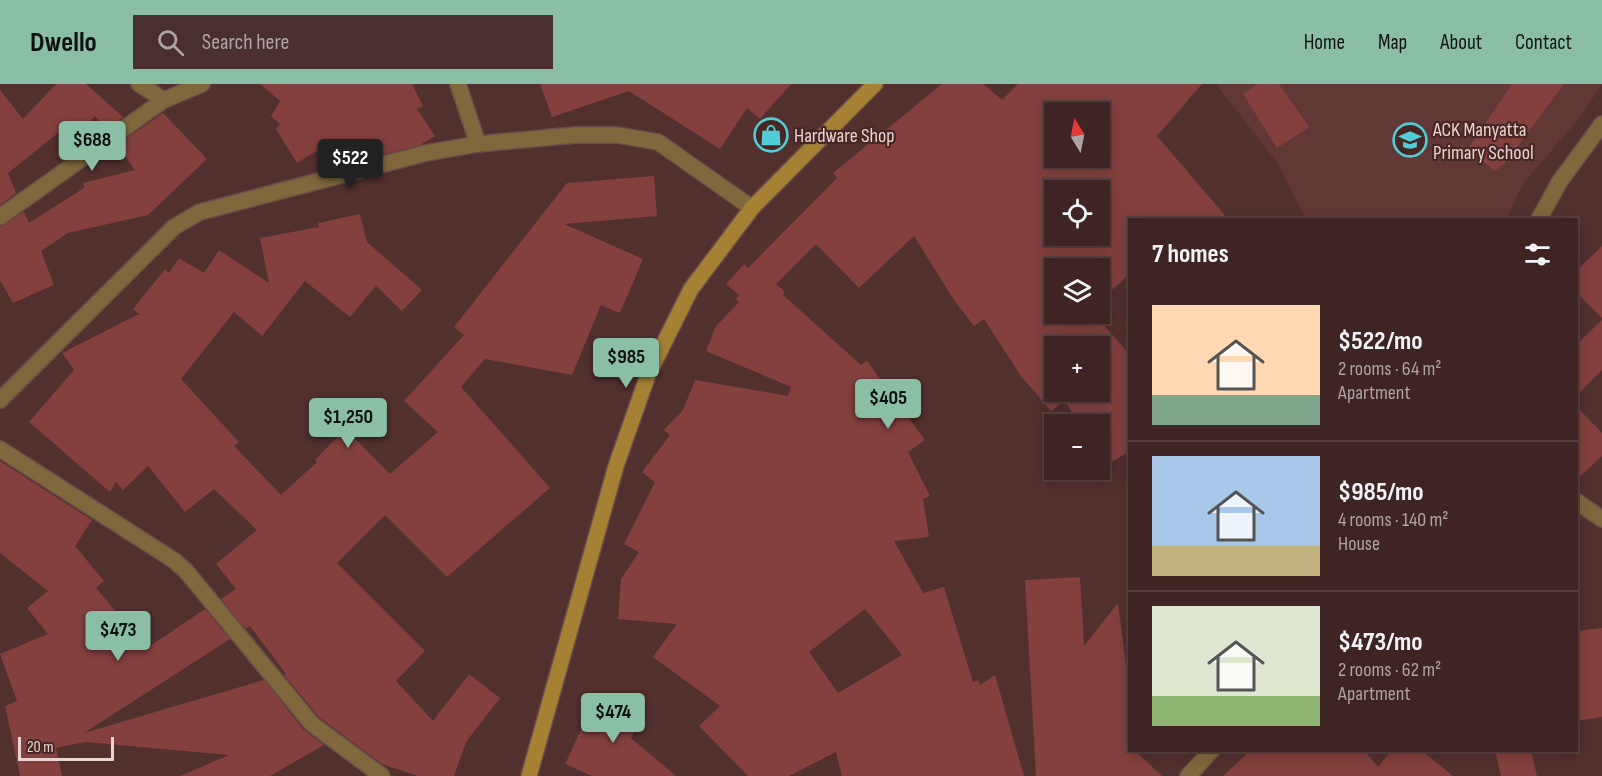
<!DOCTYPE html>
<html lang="en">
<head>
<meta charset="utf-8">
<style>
  body { margin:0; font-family:"Sofia Sans Condensed",sans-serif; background:#49302f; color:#f1f3f6; height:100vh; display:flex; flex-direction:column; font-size:22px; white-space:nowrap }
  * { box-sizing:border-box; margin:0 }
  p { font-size:20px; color:#ada4a5 }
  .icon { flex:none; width:33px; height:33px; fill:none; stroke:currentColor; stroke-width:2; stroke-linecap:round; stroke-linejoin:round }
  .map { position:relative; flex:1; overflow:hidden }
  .panel { position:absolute; left:1128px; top:134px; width:450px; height:534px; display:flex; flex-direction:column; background:#3e2422; border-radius:0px; box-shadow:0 3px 15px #0003,0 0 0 2px #574140 }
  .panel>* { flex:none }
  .needle { width:39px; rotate:350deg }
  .controls { position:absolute; left:1044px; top:18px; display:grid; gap:12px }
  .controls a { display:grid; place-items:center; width:66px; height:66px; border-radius:0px; background:#3e2422; box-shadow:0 3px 15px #0003,0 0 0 2px #574140; font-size:30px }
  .scale { position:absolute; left:18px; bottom:15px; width:96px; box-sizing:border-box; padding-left:6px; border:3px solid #ead4d2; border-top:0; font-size:16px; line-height:21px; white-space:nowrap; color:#ead4d2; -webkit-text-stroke:4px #472624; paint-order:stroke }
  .price { position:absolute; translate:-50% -51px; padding:0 14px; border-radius:6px; background:#8abfa5; color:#111; font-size:20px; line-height:39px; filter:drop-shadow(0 2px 3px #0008) }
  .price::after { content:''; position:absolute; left:50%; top:36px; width:18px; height:14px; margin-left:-9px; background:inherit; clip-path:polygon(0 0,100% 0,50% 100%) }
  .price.active { background:#222; color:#fff }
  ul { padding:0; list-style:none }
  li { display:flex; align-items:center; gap:18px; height:150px; padding:0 24px }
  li+li { border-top:2px solid #574140 }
  li span { display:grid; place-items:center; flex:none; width:168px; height:120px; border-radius:0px; color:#555 }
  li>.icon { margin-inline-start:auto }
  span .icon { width:72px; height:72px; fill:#fffc; stroke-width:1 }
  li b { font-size:26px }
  h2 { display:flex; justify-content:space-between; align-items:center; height:72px; padding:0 24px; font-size:26px }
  header { display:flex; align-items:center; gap:36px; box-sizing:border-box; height:84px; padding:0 30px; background:#8abfa5; color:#111 }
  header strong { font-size:28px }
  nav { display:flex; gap:33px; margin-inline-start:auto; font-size:21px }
  .search { width:420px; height:54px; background:#49302f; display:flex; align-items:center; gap:15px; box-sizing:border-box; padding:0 21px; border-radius:0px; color:#ada4a5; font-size:22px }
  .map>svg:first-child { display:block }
  .built { fill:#623837 }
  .building { fill:#83403e; fill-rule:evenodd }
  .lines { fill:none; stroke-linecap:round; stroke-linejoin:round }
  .street-casing { stroke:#6d4e4c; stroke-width:18 }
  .secondary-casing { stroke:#6d4e4c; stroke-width:18 }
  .street { stroke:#80683c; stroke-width:15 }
  .secondary { stroke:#a68134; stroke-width:15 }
  .labels { text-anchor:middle; stroke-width:4.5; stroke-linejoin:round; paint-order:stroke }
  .poi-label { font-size:20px; fill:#ead4d2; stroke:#472624; text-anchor:start }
</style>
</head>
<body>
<header>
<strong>Dwello</strong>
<div class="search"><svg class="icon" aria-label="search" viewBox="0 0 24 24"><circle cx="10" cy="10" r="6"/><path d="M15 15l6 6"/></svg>Search here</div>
<nav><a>Home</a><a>Map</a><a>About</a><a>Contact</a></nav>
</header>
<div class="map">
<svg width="1602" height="692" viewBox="0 0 1602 692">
  <rect width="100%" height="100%" fill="#52302e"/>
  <polygon class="built" points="1216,0 1602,0 1581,32 1522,101 1506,135 1306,135 1278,80"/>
  <g class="building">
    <polygon points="56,0 86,0 123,33 106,46 95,32 72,57 68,41 8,89 16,109 0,121 0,6 23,35"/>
    <polygon points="260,0 412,0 423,22 417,25 435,52 420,61 342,81 336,55 297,79 276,45 280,40 271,32 280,17"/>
    <polygon points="540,0 791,0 760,35 747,24 720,65 629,7 552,33"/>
    <path d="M942,0h41l19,16 16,-16h184l-45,52 71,83h-98v55l-30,26v-32h-46v46h40l36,41v96l-30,18v-45h-22l-13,-24 -14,11 -30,-35 -37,-57 -10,7 -20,-26 -40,-64 -55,52 -43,-44 -40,40 9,8 -2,3 78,70 6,-4 58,79 -17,12 22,44 -7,3 6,38 -35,4 29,52 21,-6 29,95 5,-2 2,5 15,-10 29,101h-182l-6,-24 -47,24h-41l-49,-50 21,-20 -67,-49 24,-33 -59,-5 3,-40 18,-27 -15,-8 31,-62 -13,-10 28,-37 -6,-5 19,-20 12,-30 93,16 3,-9 -85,-36 10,-25 23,-24 -3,-3 3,-4 -13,-11 18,-20 4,4 89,-90 -4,-5zM1054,28h46v46h-46zM1054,106h46v46h-46zM1054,262h46v46h-46zM865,525l37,46 -64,38 -29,-41z"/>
    <polygon points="1258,0 1279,0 1309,43 1277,64 1243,10"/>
    <polygon points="1512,0 1564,0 1506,78 1495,87 1468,65"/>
    <polygon points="163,29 207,75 148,131 68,149 41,167 54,201 13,219 0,196 0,143 24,128 29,139 84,104 83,99 135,86 117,61"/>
    <polygon points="654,92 657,132 564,140 643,175 620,229 601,221 572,291 485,275 461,303 550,404 447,493 385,431 337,479 425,567 396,597 433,637 469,590 500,614 466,658 454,692 418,692 382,680 319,633 284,591 286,590 250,542 246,545 221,515 236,505 216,480 257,446 214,405 185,428 148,382 123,406 116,398 110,408 29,338 74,286 62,269 139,230 133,225 165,185 169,189 179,174 204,189 219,166 269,199 260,154 319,143 318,139 360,130 367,158 422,206 402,227 376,202 350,233 305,197 262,252 234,228 181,295 239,358 234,362 281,411 317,378 315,376 345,345 390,390 438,348 404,317 464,251 454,243 567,99"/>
    <polygon points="1602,162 1602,234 1576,208 1576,187"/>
    <polygon points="1602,236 1602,286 1576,312 1576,261"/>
    <polygon points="1576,322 1602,349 1602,372 1576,396"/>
    <polygon points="0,377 92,436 75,462 104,497 96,504 147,564 205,525 230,555 84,649 264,596 304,646 324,661 270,692 180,692 229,671 85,658 56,664 62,692 20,692 5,622 17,617 0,570 48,550 27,524 48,507 0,469"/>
    <polygon points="1080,493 1084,562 1118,519 1130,612 1130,666 1134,666 1162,692 1036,692 1025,496"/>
    <polygon points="1602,544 1602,633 1576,637 1576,547"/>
    <polygon points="598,609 643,628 631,654 676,692 592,692 565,680"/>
    <polygon points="1251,666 1364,666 1378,683 1392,666 1421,666 1453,692 1223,692"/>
    <polygon points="1512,666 1531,666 1537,692 1501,692 1496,670"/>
  </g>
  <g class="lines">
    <defs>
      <g id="street">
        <polyline points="139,0 164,16"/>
        <polyline points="458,0 478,60"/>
        <polyline points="0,133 164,16 202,0"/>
        <polyline points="1539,135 1560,97 1602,40"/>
        <polyline points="0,316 174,143 200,128 426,69 478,60 575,51 617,51 658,58 752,124"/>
        <polyline points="0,365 175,477 186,487 312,640 382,692"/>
        <polyline points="1576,417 1602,435"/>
        <polyline points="1188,692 1212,666"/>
      </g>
      <polyline id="secondary" points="529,692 616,382 648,291 691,205 752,124 875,0"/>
    </defs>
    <use href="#street" class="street-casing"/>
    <use href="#secondary" class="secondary-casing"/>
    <use href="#street" class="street"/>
    <use href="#secondary" class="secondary"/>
  </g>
  <defs>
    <symbol id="shop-ring" viewBox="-11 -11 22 22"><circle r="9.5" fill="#472624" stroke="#52ccd6" stroke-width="1.5"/><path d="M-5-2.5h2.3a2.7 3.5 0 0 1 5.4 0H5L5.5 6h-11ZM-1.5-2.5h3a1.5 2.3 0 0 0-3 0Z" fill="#52ccd6"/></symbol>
    <symbol id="school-ring" viewBox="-11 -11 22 22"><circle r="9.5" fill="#472624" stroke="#52ccd6" stroke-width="1.5"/><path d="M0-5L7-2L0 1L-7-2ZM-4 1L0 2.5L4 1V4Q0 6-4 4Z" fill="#52ccd6"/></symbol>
  </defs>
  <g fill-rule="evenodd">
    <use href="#shop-ring" x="752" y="32" width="38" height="38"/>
    <use href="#school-ring" x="1391" y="37" width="38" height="38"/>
  </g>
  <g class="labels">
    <g class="poi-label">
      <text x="1433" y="52">ACK Manyatta<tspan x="1433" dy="23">Primary School</tspan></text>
      <text x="794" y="58">Hardware Shop</text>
    </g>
  </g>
</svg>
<div class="controls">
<a><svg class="needle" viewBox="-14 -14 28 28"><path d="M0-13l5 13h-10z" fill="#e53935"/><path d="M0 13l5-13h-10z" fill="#ada4a5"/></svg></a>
<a><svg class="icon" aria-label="locate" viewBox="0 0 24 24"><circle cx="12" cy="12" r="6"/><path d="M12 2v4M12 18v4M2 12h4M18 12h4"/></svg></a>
<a><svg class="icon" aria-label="layers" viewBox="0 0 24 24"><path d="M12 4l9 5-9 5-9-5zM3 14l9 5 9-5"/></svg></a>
<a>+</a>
<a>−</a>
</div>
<div class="scale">20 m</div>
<b class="price" style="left:92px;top:88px">$688</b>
<b class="price active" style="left:350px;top:106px">$522</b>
<b class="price" style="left:626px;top:305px">$985</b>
<b class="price" style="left:888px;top:346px">$405</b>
<b class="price" style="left:348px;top:365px">$1,250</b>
<b class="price" style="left:118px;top:578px">$473</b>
<b class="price" style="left:613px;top:660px">$474</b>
<section class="panel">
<h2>7 homes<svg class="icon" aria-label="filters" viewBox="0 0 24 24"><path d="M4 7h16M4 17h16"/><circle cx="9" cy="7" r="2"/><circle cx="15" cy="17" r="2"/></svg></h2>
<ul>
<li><span style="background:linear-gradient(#ffd9b3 75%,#7fa58c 0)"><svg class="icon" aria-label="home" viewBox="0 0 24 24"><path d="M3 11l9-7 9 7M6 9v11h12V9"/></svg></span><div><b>$522/mo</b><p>2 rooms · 64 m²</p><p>Apartment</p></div></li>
<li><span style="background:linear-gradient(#a9c7e8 75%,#c2b280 0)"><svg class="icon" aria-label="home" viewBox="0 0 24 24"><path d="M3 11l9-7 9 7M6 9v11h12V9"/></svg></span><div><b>$985/mo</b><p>4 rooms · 140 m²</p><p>House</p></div></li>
<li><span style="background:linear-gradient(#dfe7d0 75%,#8fb573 0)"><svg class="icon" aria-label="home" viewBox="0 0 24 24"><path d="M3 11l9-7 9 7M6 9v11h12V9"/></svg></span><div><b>$473/mo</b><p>2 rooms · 62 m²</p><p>Apartment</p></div></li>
</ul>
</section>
</div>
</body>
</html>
